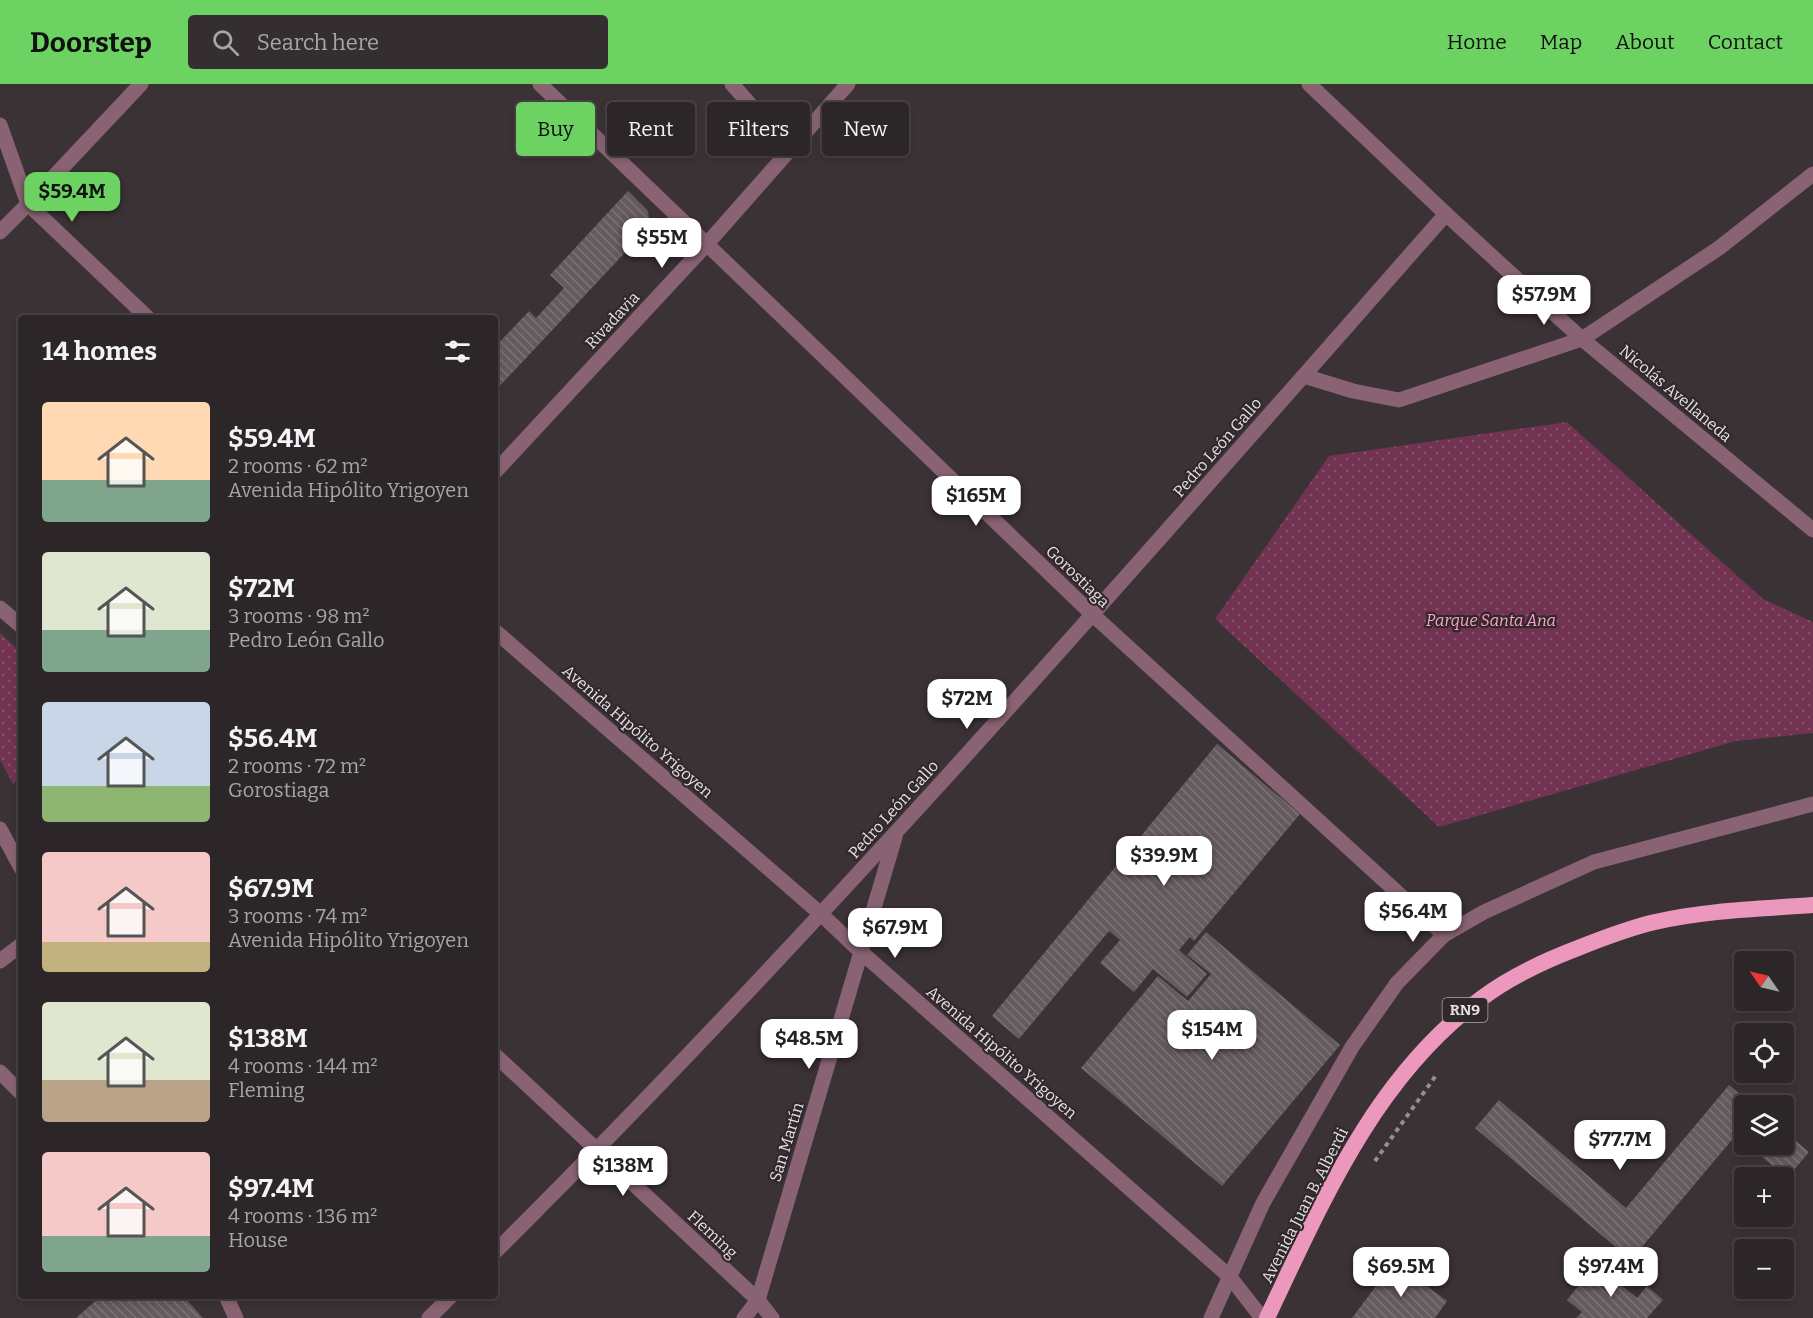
<!DOCTYPE html>
<html lang="en">
<head>
<meta charset="utf-8">
<style>
  body { margin:0; font-family:Bitter,serif; background:#342e30; color:#f1f3f6; height:100vh; display:flex; flex-direction:column; font-size:22px; white-space:nowrap }
  * { box-sizing:border-box; margin:0 }
  p { font-size:20px; color:#a6a5a8 }
  .icon { flex:none; width:33px; height:33px; fill:none; stroke:currentColor; stroke-width:2; stroke-linecap:round; stroke-linejoin:round }
  .map { position:relative; flex:1; overflow:hidden }
  .sheet { position:absolute; left:18px; top:231px; width:480px; height:984px; display:flex; flex-direction:column; background:#2c2628; border-radius:6px; box-shadow:0 3px 9px #0003,0 0 0 2px #484345 }
  .sheet>* { flex:none }
  .hud { position:absolute; left:516px; top:18px; width:570px; height:54px; display:flex; gap:12px }
  .needle { width:39px; rotate:304deg }
  .buttons { position:absolute; left:1734px; top:867px; display:grid; gap:12px }
  .buttons a { display:grid; place-items:center; width:60px; height:60px; border-radius:6px; background:#2c2628; box-shadow:0 3px 9px #0003,0 0 0 2px #484345; font-size:30px }
  .price { position:absolute; translate:-50% -51px; padding:0 14px; border-radius:12px; background:#fff; color:#222; font-size:20px; line-height:39px; filter:drop-shadow(0 2px 3px #0008) }
  .price::after { content:''; position:absolute; left:50%; top:36px; width:18px; height:14px; margin-left:-9px; background:inherit; clip-path:polygon(0 0,100% 0,50% 100%) }
  .price.current { background:#6cd362; color:#111 }
  ul { padding:0; list-style:none }
  li { display:flex; align-items:center; gap:18px; height:150px; padding:0 24px }
  li span { display:grid; place-items:center; flex:none; width:168px; height:120px; border-radius:6px; color:#555 }
  li>.icon { margin-inline-start:auto }
  span .icon { width:72px; height:72px; fill:#fffc; stroke-width:1 }
  li b { font-size:26px }
  h2 { display:flex; justify-content:space-between; align-items:center; height:72px; padding:0 24px; font-size:26px }
  .pill { padding:0 21px; border-radius:6px; background:#2c2628; box-shadow:0 3px 9px #0003,0 0 0 2px #484345; font-size:21px; line-height:54px }
  .pill.current { background:#6cd362; color:#111 }
  header { display:flex; align-items:center; gap:36px; box-sizing:border-box; height:84px; padding:0 30px; background:#6cd362; color:#111 }
  header strong { font-size:28px }
  nav { display:flex; gap:33px; margin-inline-start:auto; font-size:21px }
  .search { width:420px; height:54px; background:#342e30; display:flex; align-items:center; gap:15px; box-sizing:border-box; padding:0 21px; border-radius:6px; color:#a6a5a8; font-size:22px }
  .map>svg:first-child { display:block }
  .park { fill:url(#park-dots) }
  .building { fill:url(#building-back-hatch) }
  .lines { fill:none; stroke-linecap:round; stroke-linejoin:round }
  .path { stroke:#968f92; stroke-width:4; stroke-dasharray:4.5 4.5; stroke-linecap:butt }
  .minor { stroke:#896373; stroke-width:15 }
  .trunk { stroke:#ec98bd; stroke-width:16 }
  .labels { text-anchor:middle; stroke-width:4.5; stroke-linejoin:round; paint-order:stroke }
  .shield { fill:#31282c; stroke:#b0aaad; stroke-width:1.5 }
  .shield-label { font-size:15px; font-weight:bold; fill:#e7e1e4 }
  .street-label { font-size:16px; fill:#e7e1e4; stroke:#31282c }
  .park-label { font-size:16px; font-style:italic; fill:#ffa2cb; stroke:#31282c }
</style>
</head>
<body>
<header>
<strong>Doorstep</strong>
<div class="search"><svg class="icon" aria-label="search" viewBox="0 0 24 24"><circle cx="10" cy="10" r="6"/><path d="M15 15l6 6"/></svg>Search here</div>
<nav><a>Home</a><a>Map</a><a>About</a><a>Contact</a></nav>
</header>
<div class="map">
<svg width="1813" height="1234" viewBox="0 0 1813 1234">
  <defs>
    <pattern id="park-dots" width="8" height="8" patternUnits="userSpaceOnUse" patternTransform="scale(1.5)"><rect width="8" height="8" fill="#713351"/><path d="M2 2h.1M6 6h.1" fill="none" stroke="#85506a" stroke-width="1.8" stroke-linecap="round"/></pattern>
    <pattern id="building-back-hatch" width="6" height="6" patternUnits="userSpaceOnUse" patternTransform="scale(1.5)"><rect width="6" height="6" fill="#655b5f"/><path d="M-1 5l2 2M0 0l6 6M5-1l2 2" fill="none" stroke="#7b7276"/></pattern>
  </defs>
  <rect width="100%" height="100%" fill="#3b3236"/>
  <g class="park">
    <polygon points="1567,338 1763,515 1813,538 1813,649 1736,657 1439,743 1215,535 1329,372"/>
    <polygon points="0,549 21,568 21,691 13,700 0,676"/>
  </g>
  <g class="building">
    <polygon points="628,107 648,127 650,142 495,307 495,263 529,227 536,234 564,204 550,191"/>
    <polygon points="1217,660 1300,730 1194,857 1190,853 1179,866 1207,890 1187,913 1153,885 1134,908 1100,879 1120,856 1109,847 1019,955 992,932"/>
    <polygon points="1206,848 1340,961 1222,1102 1081,984 1158,892 1188,917 1211,890 1187,871"/>
    <polygon points="1729,1001 1754,1022 1744,1022 1744,1058 1736,1051 1631,1176 1475,1044 1499,1016 1626,1124"/>
    <polygon points="1784,1047 1809,1068 1787,1094 1747,1060 1784,1060"/>
    <polygon points="1394,1178 1447,1217 1435,1234 1352,1234"/>
    <polygon points="1596,1180 1637,1214 1647,1202 1663,1216 1647,1234 1576,1234 1582,1228 1567,1216"/>
    <polygon points="101,1212 183,1212 203,1234 76,1234"/>
  </g>
  <g class="lines">
    <polyline class="path" points="1375,1077 1437,990"/>
    <g class="minor">
      <polyline points="540,0 1093,531 1444,851"/>
      <polyline points="732,0 790,66"/>
      <polyline points="1309,0 1446,130 1582,255 1813,446"/>
      <polyline points="0,41 28,120 148,234"/>
      <polyline points="0,148 28,120 141,0"/>
      <polyline points="1304,292 1353,307 1399,316 1582,255 1719,164 1813,90"/>
      <polyline points="495,388 706,161 848,0"/>
      <polyline points="0,524 21,542"/>
      <polyline points="495,547 822,831 861,868 1230,1193 1262,1234"/>
      <polyline points="0,745 21,784"/>
      <polyline points="0,877 21,861"/>
      <polyline points="495,971 758,1216 772,1234"/>
      <polyline points="0,988 21,1009"/>
      <path d="M495,1168c333,-331 641,-686 951,-1038"/>
      <polyline points="226,1212 236,1234"/>
      <polyline points="429,1234 451,1212"/>
      <polyline points="744,1234 758,1216 895,753"/>
      <polyline points="1211,1234 1263,1119 1352,963 1397,899 1444,851 1484,828 1594,778 1813,720"/>
    </g>
    <path class="trunk" d="M1267,1234c55,-116 108,-242 215,-320 29,-22 62,-37 96,-50 25,-10 51,-20 77,-26 52,-12 105,-13 158,-17"/>
  </g>
  <g class="labels">
    <rect class="shield" x="1442.5" y="914" width="45" height="24" rx="4.5"/>
    <g class="shield-label">
      <text x="1465" y="931">RN9</text>
    </g>
    <g class="street-label">
      <text transform="translate(612 236) rotate(-47)" y="6">Rivadavia</text>
      <text transform="translate(1676 309) rotate(40)" y="6">Nicolás Avellaneda</text>
      <text transform="translate(1217 363) rotate(-49)" y="6">Pedro León Gallo</text>
      <text transform="translate(1078 492) rotate(44)" y="6">Gorostiaga</text>
      <text transform="translate(638 647) rotate(41)" y="6">Avenida Hipólito Yrigoyen</text>
      <text transform="translate(893 725) rotate(-48)" y="6">Pedro León Gallo</text>
      <text transform="translate(1002 968) rotate(41)" y="6">Avenida Hipólito Yrigoyen</text>
      <text transform="translate(786 1058) rotate(-73)" y="6">San Martín</text>
      <text transform="translate(1304 1121) rotate(-63)" y="6">Avenida Juan B. Alberdi</text>
      <text transform="translate(713 1150) rotate(43)" y="6">Fleming</text>
    </g>
    <g class="park-label">
      <text x="1491" y="542">Parque Santa Ana</text>
    </g>
  </g>
</svg>
<div class="buttons">
<a><svg class="needle" viewBox="-14 -14 28 28"><path d="M0-13l5 13h-10z" fill="#e53935"/><path d="M0 13l5-13h-10z" fill="#a6a5a8"/></svg></a>
<a><svg class="icon" aria-label="locate" viewBox="0 0 24 24"><circle cx="12" cy="12" r="6"/><path d="M12 2v4M12 18v4M2 12h4M18 12h4"/></svg></a>
<a><svg class="icon" aria-label="layers" viewBox="0 0 24 24"><path d="M12 4l9 5-9 5-9-5zM3 14l9 5 9-5"/></svg></a>
<a>+</a>
<a>−</a>
</div>
<b class="price current" style="left:72px;top:139px">$59.4M</b>
<b class="price" style="left:662px;top:185px">$55M</b>
<b class="price" style="left:1544px;top:242px">$57.9M</b>
<b class="price" style="left:976px;top:443px">$165M</b>
<b class="price" style="left:967px;top:646px">$72M</b>
<b class="price" style="left:1164px;top:803px">$39.9M</b>
<b class="price" style="left:1413px;top:859px">$56.4M</b>
<b class="price" style="left:895px;top:875px">$67.9M</b>
<b class="price" style="left:1212px;top:977px">$154M</b>
<b class="price" style="left:809px;top:986px">$48.5M</b>
<b class="price" style="left:1620px;top:1087px">$77.7M</b>
<b class="price" style="left:623px;top:1113px">$138M</b>
<b class="price" style="left:1401px;top:1214px">$69.5M</b>
<b class="price" style="left:1611px;top:1214px">$97.4M</b>
<div class="hud">
<a class="pill current">Buy</a>
<a class="pill">Rent</a>
<a class="pill">Filters</a>
<a class="pill">New</a>
</div>
<section class="sheet">
<h2>14 homes<svg class="icon" aria-label="filters" viewBox="0 0 24 24"><path d="M4 7h16M4 17h16"/><circle cx="9" cy="7" r="2"/><circle cx="15" cy="17" r="2"/></svg></h2>
<ul>
<li><span style="background:linear-gradient(#ffd9b3 65%,#7fa58c 0)"><svg class="icon" aria-label="home" viewBox="0 0 24 24"><path d="M3 11l9-7 9 7M6 9v11h12V9"/></svg></span><div><b>$59.4M</b><p>2 rooms · 62 m²</p><p>Avenida Hipólito Yrigoyen</p></div></li>
<li><span style="background:linear-gradient(#dfe7d0 65%,#7fa58c 0)"><svg class="icon" aria-label="home" viewBox="0 0 24 24"><path d="M3 11l9-7 9 7M6 9v11h12V9"/></svg></span><div><b>$72M</b><p>3 rooms · 98 m²</p><p>Pedro León Gallo</p></div></li>
<li><span style="background:linear-gradient(#c9d6e8 70%,#8fb573 0)"><svg class="icon" aria-label="home" viewBox="0 0 24 24"><path d="M3 11l9-7 9 7M6 9v11h12V9"/></svg></span><div><b>$56.4M</b><p>2 rooms · 72 m²</p><p>Gorostiaga</p></div></li>
<li><span style="background:linear-gradient(#f6c9c9 75%,#c2b280 0)"><svg class="icon" aria-label="home" viewBox="0 0 24 24"><path d="M3 11l9-7 9 7M6 9v11h12V9"/></svg></span><div><b>$67.9M</b><p>3 rooms · 74 m²</p><p>Avenida Hipólito Yrigoyen</p></div></li>
<li><span style="background:linear-gradient(#dfe7d0 65%,#b9a48a 0)"><svg class="icon" aria-label="home" viewBox="0 0 24 24"><path d="M3 11l9-7 9 7M6 9v11h12V9"/></svg></span><div><b>$138M</b><p>4 rooms · 144 m²</p><p>Fleming</p></div></li>
<li><span style="background:linear-gradient(#f6c9c9 70%,#7fa58c 0)"><svg class="icon" aria-label="home" viewBox="0 0 24 24"><path d="M3 11l9-7 9 7M6 9v11h12V9"/></svg></span><div><b>$97.4M</b><p>4 rooms · 136 m²</p><p>House</p></div></li>
</ul>
</section>
</div>
</body>
</html>
